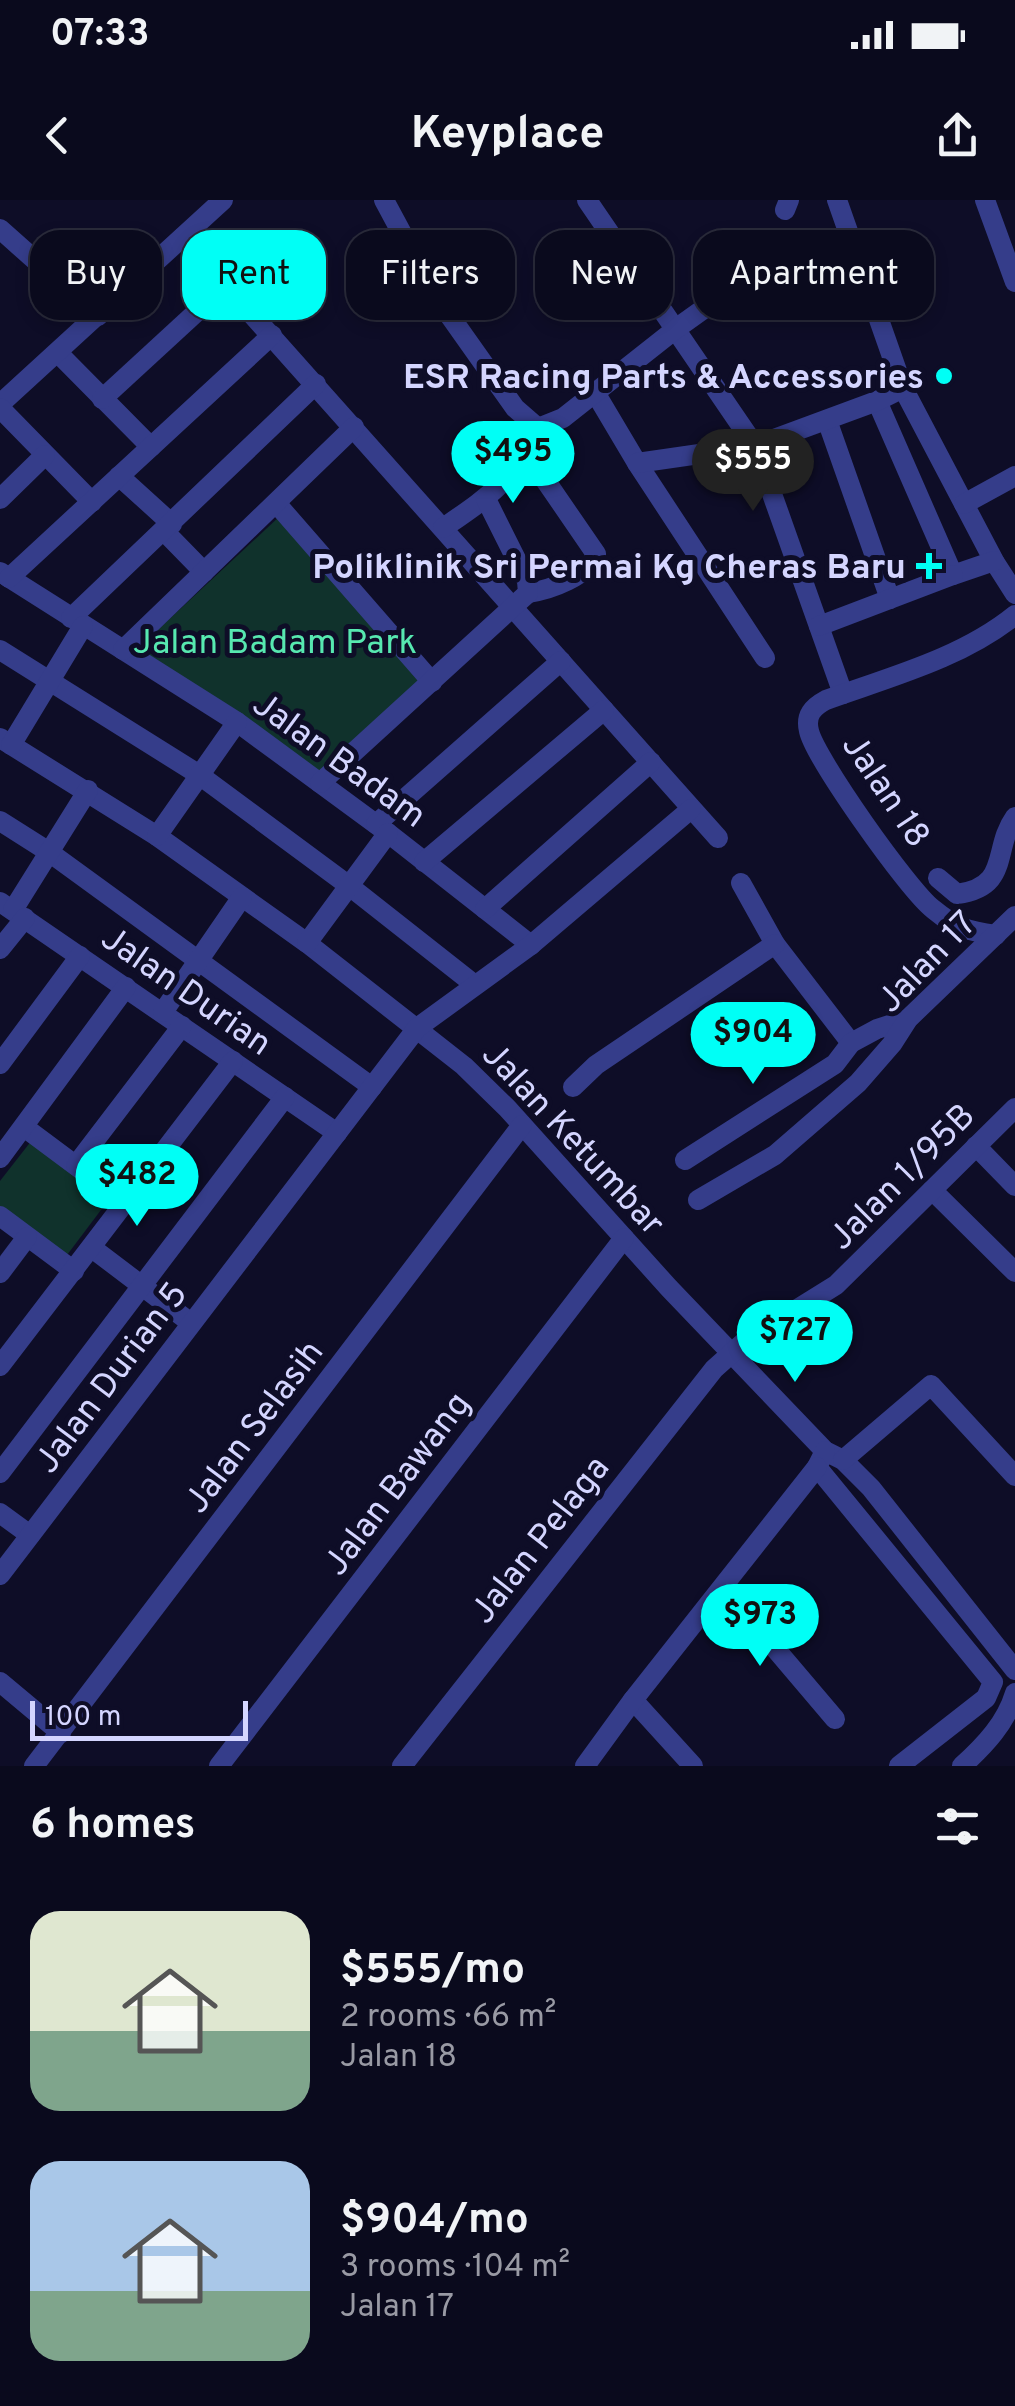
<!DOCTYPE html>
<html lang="en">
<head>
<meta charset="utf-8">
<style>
  body { margin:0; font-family:Overpass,sans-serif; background:#131326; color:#f1f3f6; height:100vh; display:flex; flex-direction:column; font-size:38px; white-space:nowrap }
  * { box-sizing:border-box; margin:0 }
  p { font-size:32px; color:#999aa4 }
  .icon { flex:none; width:55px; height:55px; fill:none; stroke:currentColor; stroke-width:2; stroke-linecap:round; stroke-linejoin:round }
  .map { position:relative; height:1566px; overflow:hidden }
  .side { display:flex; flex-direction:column; background:#0a0a1d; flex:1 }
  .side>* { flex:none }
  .guide { position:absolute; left:30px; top:30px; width:955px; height:90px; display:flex; gap:20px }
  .scale { position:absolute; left:30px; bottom:25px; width:218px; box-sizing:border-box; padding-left:10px; border:5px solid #d4d5ff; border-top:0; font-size:28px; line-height:35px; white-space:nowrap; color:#d4d5ff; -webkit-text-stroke:8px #0e0d27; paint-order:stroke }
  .price { position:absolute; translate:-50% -85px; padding:0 22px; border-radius:35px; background:#00fff6; color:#111; font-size:32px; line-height:65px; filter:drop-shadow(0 2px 5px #0008) }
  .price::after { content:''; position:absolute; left:50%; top:60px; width:30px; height:22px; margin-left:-15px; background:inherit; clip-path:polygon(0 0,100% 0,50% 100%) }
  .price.selected { background:#222; color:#fff }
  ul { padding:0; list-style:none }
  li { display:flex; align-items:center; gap:30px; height:250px; padding:0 30px }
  li span { display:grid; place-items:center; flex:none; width:280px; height:200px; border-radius:30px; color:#555 }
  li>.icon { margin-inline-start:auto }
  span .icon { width:120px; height:120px; fill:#fffc; stroke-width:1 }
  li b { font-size:42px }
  h2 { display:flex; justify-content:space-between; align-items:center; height:120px; padding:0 30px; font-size:42px }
  .tag { padding:0 35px; border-radius:30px; background:#0a0a1d; box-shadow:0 5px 15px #0003,0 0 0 2px #2a2b3b; font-size:35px; line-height:90px }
  .tag.selected { background:#00fff6; color:#111 }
  .status { display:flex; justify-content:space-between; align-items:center; height:70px; padding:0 50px; background:#0a0a1d; direction:ltr }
  .status svg { height:28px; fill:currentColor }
  header { display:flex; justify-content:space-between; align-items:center; height:130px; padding:0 30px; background:#0a0a1d; font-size:45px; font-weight:700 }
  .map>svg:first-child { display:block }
  .green { fill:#10322c }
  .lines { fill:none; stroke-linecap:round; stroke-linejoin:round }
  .minor { stroke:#353d8a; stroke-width:20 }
  .poi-dot { fill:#00fff6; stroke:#0e0d27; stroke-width:4 }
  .labels { text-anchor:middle; stroke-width:10; stroke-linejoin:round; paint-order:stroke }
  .poi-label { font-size:35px; font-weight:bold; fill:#d4d5ff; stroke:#0e0d27; text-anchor:end }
  .park-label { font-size:35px; fill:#57e8b0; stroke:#0e0d27 }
  .street-label { font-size:35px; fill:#d4d5ff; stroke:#0e0d27 }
</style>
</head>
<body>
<div class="status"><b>07:33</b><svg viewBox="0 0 49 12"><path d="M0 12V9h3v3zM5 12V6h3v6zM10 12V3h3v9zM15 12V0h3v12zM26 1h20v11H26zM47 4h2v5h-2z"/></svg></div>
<header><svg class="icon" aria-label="back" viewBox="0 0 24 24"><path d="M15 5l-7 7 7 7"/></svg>Keyplace<svg class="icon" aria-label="share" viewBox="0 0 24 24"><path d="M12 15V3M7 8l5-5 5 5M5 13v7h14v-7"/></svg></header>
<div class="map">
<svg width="1015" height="1566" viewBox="0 0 1015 1566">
  <rect width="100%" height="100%" fill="#0e0d27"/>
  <g class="green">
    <polygon points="281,315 432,482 320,583 134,452"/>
    <polygon points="32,940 110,998 64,1059 0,1012 0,981"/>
  </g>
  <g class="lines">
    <g class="minor">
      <polyline points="384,0 435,95 515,208 538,228"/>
      <polyline points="587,0 755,246 843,494"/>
      <polyline points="837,0 903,188 994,361 1015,394"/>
      <polyline points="985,0 1015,82"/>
      <polyline points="785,10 789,0"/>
      <polyline points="0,29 98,116"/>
      <polyline points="183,37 718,638"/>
      <polyline points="59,154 151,247"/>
      <polyline points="596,194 637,263 765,458"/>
      <polyline points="102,199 227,84"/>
      <polyline points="877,201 953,375 994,361"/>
      <polyline points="0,204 223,0"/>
      <polyline points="0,208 92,302"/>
      <polyline points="827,220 890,399"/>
      <path d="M528,255l68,99c-7,22 -46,36 -68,39"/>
      <polyline points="637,263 755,246 877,201 903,188"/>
      <polyline points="119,276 172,324"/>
      <polyline points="0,299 45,255"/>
      <polyline points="276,303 432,482"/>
      <polyline points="964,304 1015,276"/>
      <path d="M443,328c45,-31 73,-49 95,-100l25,-10 114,-90 84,-60"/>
      <polyline points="164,331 204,372"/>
      <polyline points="0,372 237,522 388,633 531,745"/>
      <polyline points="9,378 272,135"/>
      <polyline points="71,418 316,184"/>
      <polyline points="819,426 953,375"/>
      <polyline points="0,450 198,574 348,685 475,785"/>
      <polyline points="123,450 354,227"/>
      <polyline points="0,538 157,636 307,743 464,866 507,908 669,1088 825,1251 843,1260 871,1288 1015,1470"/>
      <polyline points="11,545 83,426"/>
      <polyline points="320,583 528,393 527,381 486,299"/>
      <polyline points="0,621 49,652 372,887"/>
      <polyline points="376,624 561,461"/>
      <polyline points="157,636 237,522"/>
      <polyline points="424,662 604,510"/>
      <path d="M938,678l19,16c54,-7 35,-45 58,-77"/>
      <polyline points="741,683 775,744 851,843"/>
      <polyline points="0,702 337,933"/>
      <polyline points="485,709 651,562"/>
      <polyline points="13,710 88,590"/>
      <path d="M996,735c-29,-4 -40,-7 -63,-26 -24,-18 -118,-151 -124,-178 -4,-16 4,-24 17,-31 64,-23 136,-42 189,-85"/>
      <polyline points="307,743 388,633"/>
      <polyline points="0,749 25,718"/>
      <polyline points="163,812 242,697"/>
      <polyline points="0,864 80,756"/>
      <polyline points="573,887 596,865 775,744"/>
      <polyline points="24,927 126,1003"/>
      <polyline points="976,946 1015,986"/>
      <polyline points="0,958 126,787"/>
      <polyline points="685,960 835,864 851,843 877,829 908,819"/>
      <polyline points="76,965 182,826"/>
      <polyline points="932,990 1015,1072"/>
      <polyline points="698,1000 775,955 858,883 892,844 908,819 1015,716"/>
      <polyline points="0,1016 74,1071"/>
      <polyline points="92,1048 191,1123"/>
      <polyline points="0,1073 27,1037"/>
      <polyline points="0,1166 233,861"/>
      <polyline points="825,1251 817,1267 993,1482 986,1498 899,1566"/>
      <polyline points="843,1260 931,1185 1015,1276"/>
      <polyline points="0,1273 285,897"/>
      <polyline points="0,1313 30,1335"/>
      <polyline points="0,1375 417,828 531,745 691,609"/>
      <polyline points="723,1387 835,1519"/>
      <polyline points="0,1482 61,1533"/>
      <polyline points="633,1500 693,1566"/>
      <polyline points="34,1566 522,925"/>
      <polyline points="219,1566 624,1038"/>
      <polyline points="402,1566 714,1169 743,1143 836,1085 1015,908"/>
      <polyline points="585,1566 633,1500 817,1267"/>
      <path d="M962,1566c23,-21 44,-43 53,-73"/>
    </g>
  </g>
  <g class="poi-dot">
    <circle cx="944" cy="176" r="10"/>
    <path d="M924 351h10v10h10v10h-10v10h-10v-10h-10v-10h10z"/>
  </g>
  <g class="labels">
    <g class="poi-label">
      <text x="924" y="188">ESR Racing Parts &amp; Accessories</text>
      <text x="906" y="378">Poliklinik Sri Permai Kg Cheras Baru</text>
    </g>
    <g class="park-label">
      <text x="275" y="453">Jalan Badam Park</text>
    </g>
    <g class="street-label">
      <text transform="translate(340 559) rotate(36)" y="12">Jalan Badam</text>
      <text transform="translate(887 590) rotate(56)" y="12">Jalan 18</text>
      <text transform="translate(926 761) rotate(-46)" y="12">Jalan 17</text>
      <text transform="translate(187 790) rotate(35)" y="12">Jalan Durian</text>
      <text transform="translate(574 938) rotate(47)" y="12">Jalan Ketumbar</text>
      <text transform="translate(901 976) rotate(-45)" y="12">Jalan 1/95B</text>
      <text transform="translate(110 1177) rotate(-53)" y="12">Jalan Durian 5</text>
      <text transform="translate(253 1226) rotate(-53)" y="12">Jalan Selasih</text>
      <text transform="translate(396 1283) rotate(-53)" y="12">Jalan Bawang</text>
      <text transform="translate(539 1339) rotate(-52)" y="12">Jalan Pelaga</text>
    </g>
  </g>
</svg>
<div class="scale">100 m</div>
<b class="price" style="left:513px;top:306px">$495</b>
<b class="price selected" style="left:753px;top:314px">$555</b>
<b class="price" style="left:753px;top:887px">$904</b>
<b class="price" style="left:137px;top:1029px">$482</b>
<b class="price" style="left:795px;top:1185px">$727</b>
<b class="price" style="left:760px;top:1469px">$973</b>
<div class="guide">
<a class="tag">Buy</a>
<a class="tag selected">Rent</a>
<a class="tag">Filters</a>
<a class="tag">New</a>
<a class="tag">Apartment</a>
</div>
</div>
<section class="side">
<h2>6 homes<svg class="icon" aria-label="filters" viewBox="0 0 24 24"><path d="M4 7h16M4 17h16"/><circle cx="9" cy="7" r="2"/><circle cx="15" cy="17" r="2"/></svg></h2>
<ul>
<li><span style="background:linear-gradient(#dfe7d0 60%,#7fa58c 0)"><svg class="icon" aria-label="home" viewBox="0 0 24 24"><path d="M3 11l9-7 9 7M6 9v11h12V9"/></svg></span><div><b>$555/mo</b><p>2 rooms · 66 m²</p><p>Jalan 18</p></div></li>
<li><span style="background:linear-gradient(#a9c7e8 65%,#7fa58c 0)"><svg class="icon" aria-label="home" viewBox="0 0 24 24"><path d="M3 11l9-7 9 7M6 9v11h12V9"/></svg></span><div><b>$904/mo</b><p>3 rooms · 104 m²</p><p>Jalan 17</p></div></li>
</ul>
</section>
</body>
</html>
